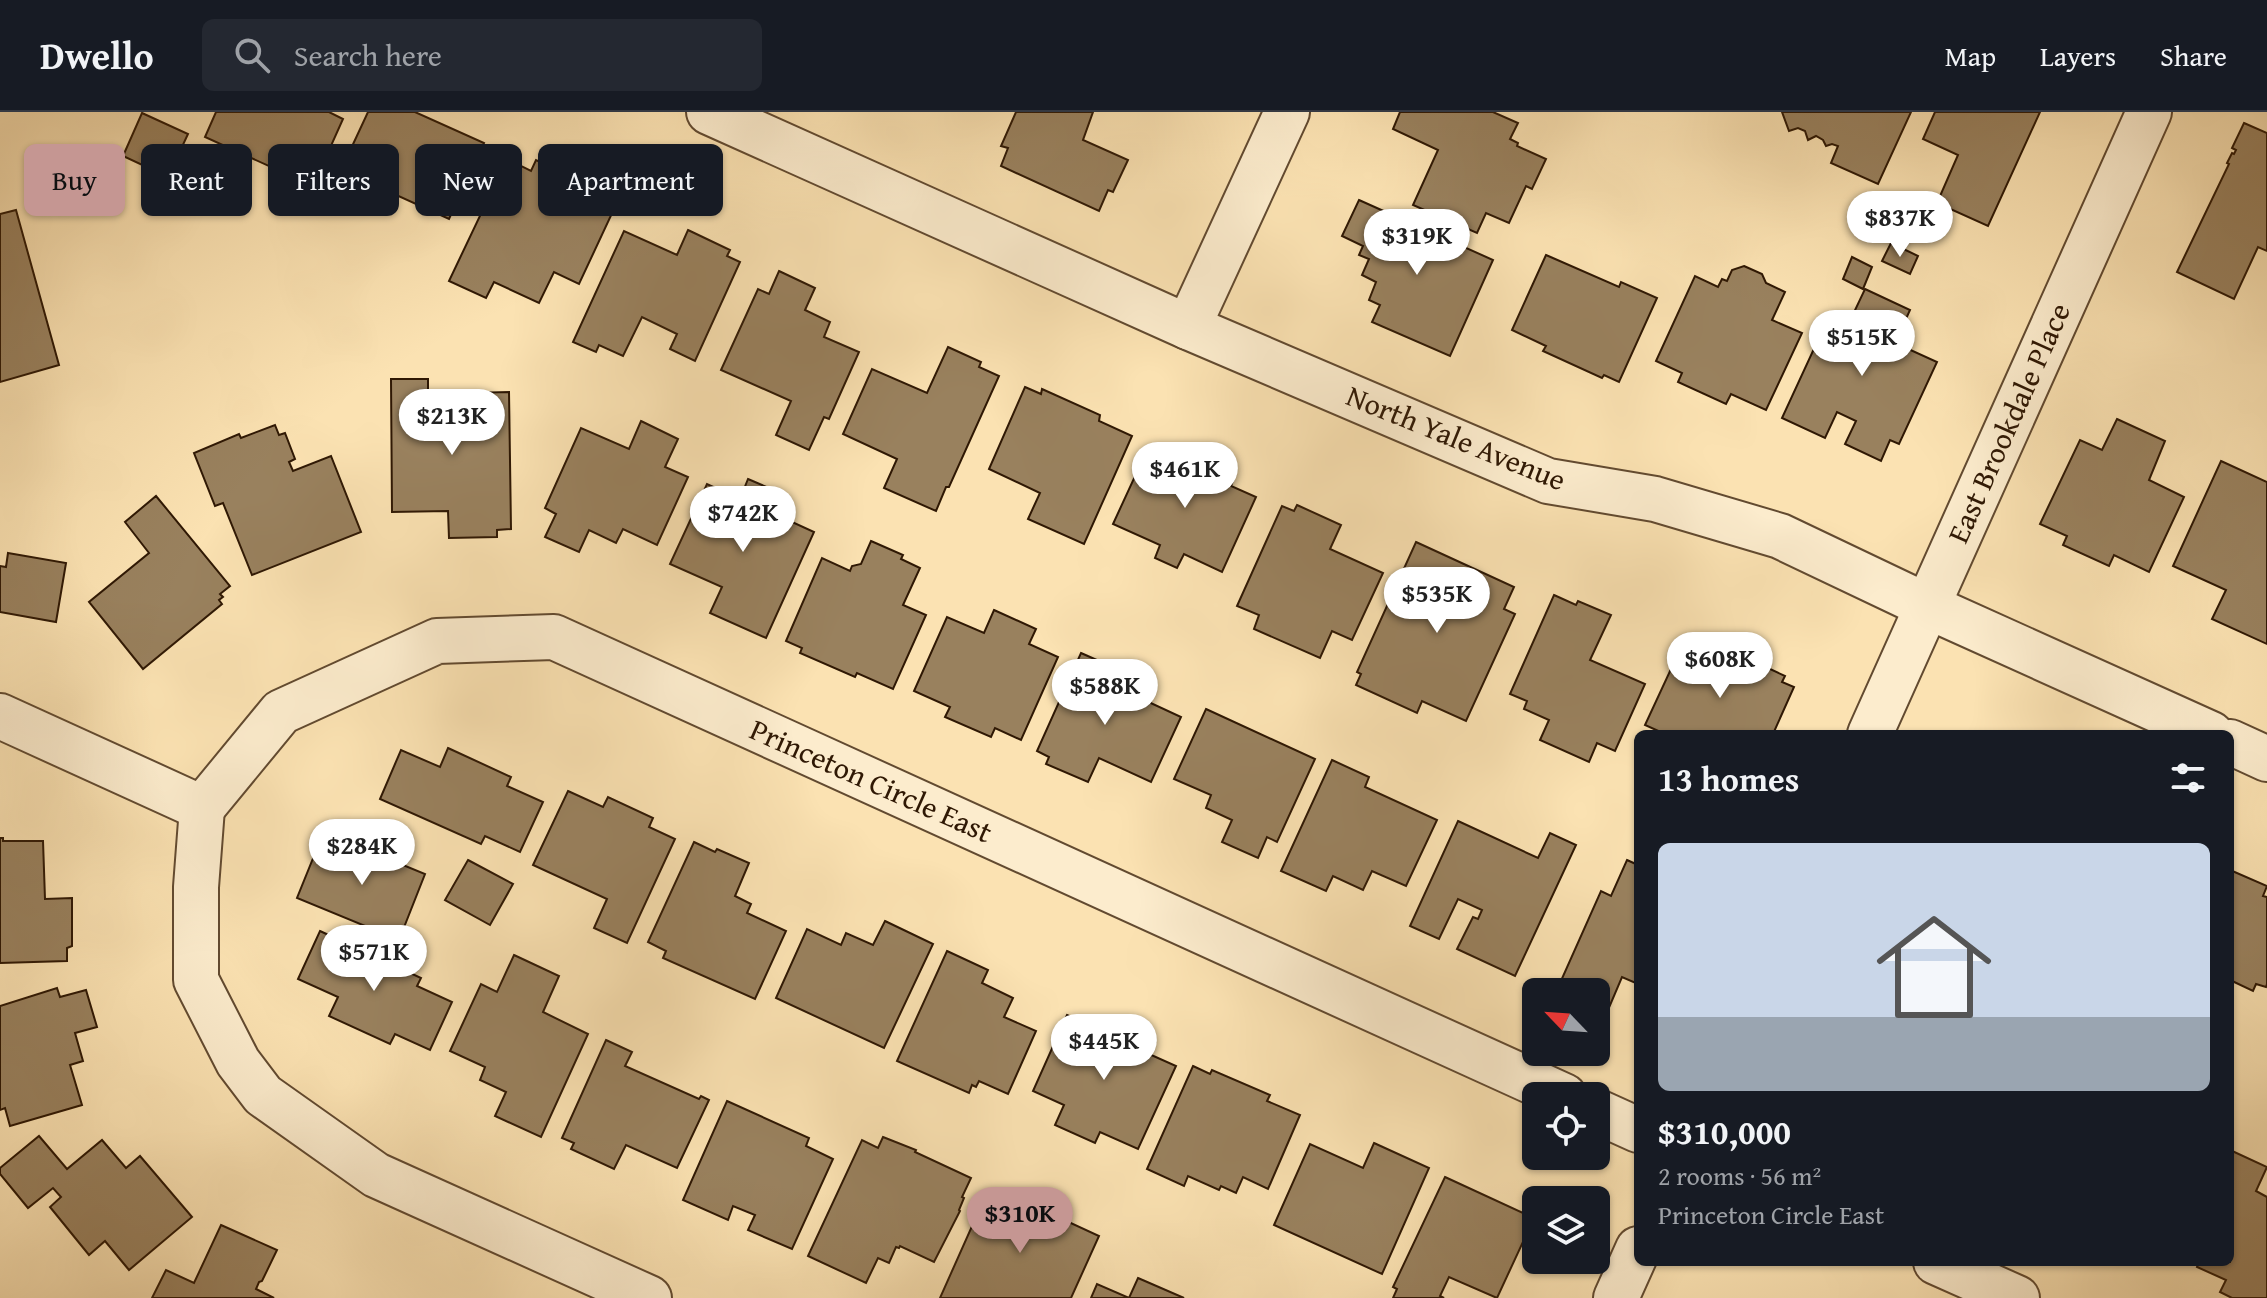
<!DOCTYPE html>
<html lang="en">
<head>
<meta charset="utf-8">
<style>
  body { margin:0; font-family:"Gentium Book Plus",serif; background:#242831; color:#f1f3f6; height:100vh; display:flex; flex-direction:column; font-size:30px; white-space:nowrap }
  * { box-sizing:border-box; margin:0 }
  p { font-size:26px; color:#9ea1a6 }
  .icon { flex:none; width:44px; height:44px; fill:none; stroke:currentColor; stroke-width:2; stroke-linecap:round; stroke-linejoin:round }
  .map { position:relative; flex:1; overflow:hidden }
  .side { position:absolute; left:1634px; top:618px; width:600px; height:536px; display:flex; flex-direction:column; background:#171b24; border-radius:12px; box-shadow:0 2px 6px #0004 }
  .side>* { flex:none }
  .hud { position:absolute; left:24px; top:32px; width:760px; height:72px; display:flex; gap:16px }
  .needle { width:52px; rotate:295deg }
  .controls { position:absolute; left:1522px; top:866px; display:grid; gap:16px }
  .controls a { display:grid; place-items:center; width:88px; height:88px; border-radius:12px; background:#171b24; box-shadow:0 2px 6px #0004; font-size:40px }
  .price { position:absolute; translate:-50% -68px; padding:0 18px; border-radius:28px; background:#fff; color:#222; font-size:26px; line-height:52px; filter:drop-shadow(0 2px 4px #0008) }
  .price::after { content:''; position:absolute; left:50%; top:48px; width:24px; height:18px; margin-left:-12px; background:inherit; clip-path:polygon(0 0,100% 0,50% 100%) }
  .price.on { background:#c59692; color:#111 }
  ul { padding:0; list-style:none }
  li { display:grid; align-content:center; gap:16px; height:424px; padding:0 24px }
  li+li { border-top:2px solid #363941 }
  li span { display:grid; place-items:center; height:248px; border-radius:12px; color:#555 }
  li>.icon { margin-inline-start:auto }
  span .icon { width:144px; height:144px; fill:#fffc; stroke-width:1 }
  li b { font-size:34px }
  h2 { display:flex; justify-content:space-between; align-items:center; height:96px; padding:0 24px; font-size:34px }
  .chip { padding:0 28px; border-radius:12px; background:#171b24; box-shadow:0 2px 6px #0004; font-size:28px; line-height:72px }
  .chip.on { background:#c59692; color:#111 }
  header { display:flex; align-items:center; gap:48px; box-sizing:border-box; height:112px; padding:0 40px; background:#171b24; border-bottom:2px solid #363941 }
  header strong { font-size:38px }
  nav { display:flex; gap:44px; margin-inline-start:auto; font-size:28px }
  .search { width:560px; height:72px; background:#242831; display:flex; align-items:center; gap:20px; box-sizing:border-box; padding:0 28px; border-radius:12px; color:#9ea1a6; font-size:30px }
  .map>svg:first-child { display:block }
  .building { fill:#99815e; stroke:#2f1804; stroke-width:2 }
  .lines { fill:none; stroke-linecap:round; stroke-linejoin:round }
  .street-casing { stroke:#624a30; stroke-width:48 }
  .street { stroke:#fceccd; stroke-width:44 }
  .labels { text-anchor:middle; stroke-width:6; stroke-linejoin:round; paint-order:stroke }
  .street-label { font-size:30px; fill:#2f1804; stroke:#fceccd }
</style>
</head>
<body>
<header>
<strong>Dwello</strong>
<div class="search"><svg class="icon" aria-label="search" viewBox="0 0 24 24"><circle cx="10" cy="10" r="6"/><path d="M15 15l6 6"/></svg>Search here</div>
<nav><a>Map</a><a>Layers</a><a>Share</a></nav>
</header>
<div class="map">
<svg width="2267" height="1186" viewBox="0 0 2267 1186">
  <rect width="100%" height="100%" fill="#fbe2b2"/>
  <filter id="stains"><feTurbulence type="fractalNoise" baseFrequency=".0025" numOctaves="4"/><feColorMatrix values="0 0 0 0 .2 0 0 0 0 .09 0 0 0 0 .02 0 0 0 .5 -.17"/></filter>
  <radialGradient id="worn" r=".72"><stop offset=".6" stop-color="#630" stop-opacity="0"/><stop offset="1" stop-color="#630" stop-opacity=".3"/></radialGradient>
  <g class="building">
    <polygon points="216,0 329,0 343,7 313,74 205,25"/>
    <polygon points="368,0 415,0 484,31 449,107 341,58"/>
    <polygon points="1016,0 1093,0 1083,28 1128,48 1113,80 1108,78 1099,99 1001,54 1008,36 1001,34"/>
    <polygon points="1400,0 1493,0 1518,11 1510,27 1518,31 1517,34 1546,47 1532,77 1526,74 1509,111 1486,101 1477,121 1413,93 1438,38 1393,17"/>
    <polygon points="1782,0 1911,0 1878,72 1831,51 1838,34 1832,32 1826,34 1823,28 1816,24 1808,28 1805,19 1798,16 1789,19"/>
    <polygon points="1935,0 2040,0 1988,114 1937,91 1958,43 1923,27"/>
    <polygon points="142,1 188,22 168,65 123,44"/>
    <polygon points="2244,11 2267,21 2267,139 2258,135 2234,187 2177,160 2229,52 2227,51 2232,41 2234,42 2236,38 2232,36"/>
    <polygon points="507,47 531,59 536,48 583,70 578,80 614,97 579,172 554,160 539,191 494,170 486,186 449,169"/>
    <polygon points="1359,88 1493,148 1450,244 1372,210 1380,193 1369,188 1376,170 1362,163 1369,147 1359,143 1363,134 1342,124"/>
    <polygon points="16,98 59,253 0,270 0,102"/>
    <polygon points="688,118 730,138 727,144 740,150 695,249 670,237 677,222 642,205 623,244 599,233 596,240 573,230 624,119 677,143"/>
    <polygon points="1891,131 1918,144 1910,162 1882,149"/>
    <polygon points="1546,143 1619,175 1621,170 1657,186 1619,270 1604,263 1602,266 1543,239 1546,234 1512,218"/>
    <polygon points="1852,145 1872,155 1863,177 1843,167"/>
    <polygon points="1744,154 1762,162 1766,171 1785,180 1772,208 1802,221 1766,298 1731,282 1726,292 1678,270 1682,261 1656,249 1695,164 1718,175 1722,167 1727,169 1732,158"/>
    <polygon points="779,159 815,176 805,198 830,210 824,225 859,240 829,307 824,305 809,338 776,323 791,289 721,258 758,177 769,182"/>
    <polygon points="1865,177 1910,198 1895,231 1937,250 1899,332 1890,328 1881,349 1845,332 1856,309 1837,300 1825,326 1782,306 1830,202 1849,211"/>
    <polygon points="948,235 981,250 979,255 999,264 949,375 946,375 936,399 884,376 897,347 843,322 872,257 927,281"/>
    <polygon points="391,267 428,267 428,282 509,280 511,417 497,418 497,425 449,426 448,399 392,400"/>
    <polygon points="1025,275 1041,282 1042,277 1100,303 1099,309 1132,324 1084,432 1028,407 1040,381 989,357"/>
    <polygon points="2117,307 2165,329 2149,368 2184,385 2149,460 2114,443 2109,454 2063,433 2067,424 2040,412 2080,328 2102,338"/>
    <polygon points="641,309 678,327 665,355 688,365 657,433 623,417 616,431 589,418 579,440 545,425 556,402 545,396 581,316 629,337"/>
    <polygon points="275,313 279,323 285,321 295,347 289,350 293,359 331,344 361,420 252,463 223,391 215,394 194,341 239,322 241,326"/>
    <polygon points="1148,336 1182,352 1187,342 1235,364 1231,374 1256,385 1222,460 1184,442 1177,456 1155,446 1160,433 1113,412"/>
    <polygon points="2221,349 2267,370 2267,532 2212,507 2226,478 2173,454"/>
    <polygon points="748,367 776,379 768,399 814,420 766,526 710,501 722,475 670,452 707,372 740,387"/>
    <polygon points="156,384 230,474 220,482 223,485 219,488 222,492 143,557 89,490 149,441 125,410"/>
    <polygon points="1297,393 1341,413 1330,437 1383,461 1352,528 1332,519 1320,546 1254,517 1259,503 1237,494 1282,394 1294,399"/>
    <polygon points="871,429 903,443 901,447 920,456 903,493 926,503 893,577 857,561 855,565 800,541 802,536 786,529 822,446 850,459 852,454 861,452"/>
    <polygon points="1416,430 1514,475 1504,497 1515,502 1466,609 1422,589 1417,601 1356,573 1361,562 1357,560"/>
    <polygon points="8,441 66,451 56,510 0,500 0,454 6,455"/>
    <polygon points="1554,483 1576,493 1578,489 1611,503 1590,548 1645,572 1615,639 1597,631 1589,650 1540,628 1549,608 1524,597 1527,589 1510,582"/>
    <polygon points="994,498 1036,517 1029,532 1058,545 1021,628 995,616 991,625 945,605 950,595 914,579 947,505 984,521"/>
    <polygon points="1081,541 1106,552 1099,567 1181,605 1151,670 1099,646 1088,670 1046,652 1049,645 1037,639"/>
    <polygon points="1740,543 1785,564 1782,570 1794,575 1773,622 1665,622 1645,613 1677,544 1729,568"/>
    <polygon points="1206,597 1315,647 1277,730 1267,725 1258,746 1222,730 1232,708 1206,696 1211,683 1174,667"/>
    <polygon points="448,636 511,665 507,674 543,690 520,740 485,724 481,732 380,687 401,638 440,655"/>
    <polygon points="1332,648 1369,665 1365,675 1437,708 1406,774 1372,759 1363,778 1333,764 1326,779 1281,759"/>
    <polygon points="568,679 603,695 608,685 653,706 649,715 675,727 627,831 594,816 607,787 533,753"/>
    <polygon points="1458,709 1538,746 1550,721 1576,733 1515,864 1457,837 1473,805 1478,807 1482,798 1458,787 1439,827 1410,814"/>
    <polygon points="335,725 425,762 399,828 297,786 316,739 327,743"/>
    <polygon points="0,726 3,726 3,729 43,729 45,787 72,786 72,834 67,836 67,849 0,851"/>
    <polygon points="694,730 715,740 717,737 749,751 735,784 751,792 747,801 786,819 755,887 663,846 666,839 648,830"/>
    <polygon points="468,748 513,772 490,813 445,788"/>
    <polygon points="1627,748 1638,753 1638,872 1622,865 1605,905 1596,901 1596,880 1556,880 1601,779 1611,784"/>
    <polygon points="2230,758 2267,774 2263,784 2267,785 2267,872 2266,875 2256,872 2253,879 2230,868"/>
    <polygon points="885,809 933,832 884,936 776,886 807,817 841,833 846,821 873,833"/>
    <polygon points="320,819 421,866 417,874 452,890 430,938 395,922 390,932 329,904 338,885 298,867"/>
    <polygon points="947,839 988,858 982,871 1013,886 1004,905 1036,919 1008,982 979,969 976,975 972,973 969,981 897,949"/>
    <polygon points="514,843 559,864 543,900 588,922 541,1025 495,1004 506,980 480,968 485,955 450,939 481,872 497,880"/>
    <polygon points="57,876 60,885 86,878 97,915 75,921 83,949 70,953 82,993 10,1014 5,996 0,998 0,894"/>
    <polygon points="1067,903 1103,920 1107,909 1155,931 1149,942 1176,954 1138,1037 1100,1020 1095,1031 1055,1013 1064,993 1033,979"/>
    <polygon points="606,928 632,940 625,954 699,987 701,984 709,988 677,1056 626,1033 614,1057 571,1037 574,1031 562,1026"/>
    <polygon points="1193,954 1210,962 1212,958 1270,983 1267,989 1300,1003 1268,1077 1243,1065 1236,1081 1221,1074 1219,1078 1188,1064 1184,1074 1147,1057"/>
    <polygon points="727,989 809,1026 806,1034 833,1047 792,1137 748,1118 755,1103 733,1094 728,1108 683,1088"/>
    <polygon points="39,1024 67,1057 102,1028 126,1056 140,1044 192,1105 129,1158 105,1129 89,1143 50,1095 61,1085 53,1076 28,1096 0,1062 0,1056"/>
    <polygon points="883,1025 916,1038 915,1040 971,1066 962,1085 964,1086 959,1098 960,1099 934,1150 900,1134 899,1136 896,1135 889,1151 878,1146 866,1171 808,1144 862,1028 878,1036"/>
    <polygon points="1374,1031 1429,1056 1382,1162 1274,1113 1310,1032 1363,1056"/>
    <polygon points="2230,1038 2267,1055 2256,1079 2267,1085 2267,1186 2232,1186 2220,1180 2226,1168 2197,1155 2199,1150 2230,1150"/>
    <polygon points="1445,1065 1534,1106 1497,1186 1449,1165 1440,1184 1444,1186 1393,1186 1397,1177 1393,1175"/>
    <polygon points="985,1085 1013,1098 1019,1087 1099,1124 1071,1186 940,1186"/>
    <polygon points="221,1113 277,1138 262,1169 259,1170 256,1177 274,1186 152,1186 166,1158 194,1171"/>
    <polygon points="1138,1166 1184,1186 1091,1186 1097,1172 1129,1186"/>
  </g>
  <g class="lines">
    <defs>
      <g id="street">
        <polyline points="709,0 1188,215 1548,369 1655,387 1780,424 1927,494 2211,622"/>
        <polyline points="1188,215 1287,0"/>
        <polyline points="0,604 202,696"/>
        <polyline points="1870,622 2149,0"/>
        <polyline points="2230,630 2267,647"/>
        <polyline points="202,696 281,600 437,529 554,525 1564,984"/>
        <polyline points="202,696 196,775 196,868 238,950 263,983 376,1063 649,1186"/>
        <polyline points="1596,999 1638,1018"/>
        <polyline points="1936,1150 2017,1186"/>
        <polyline points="1616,1186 1638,1137"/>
      </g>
    </defs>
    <use href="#street" class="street-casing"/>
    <use href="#street" class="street"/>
  </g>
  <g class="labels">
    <g class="street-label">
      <text transform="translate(2009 311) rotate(-66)" y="10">East Brookdale Place</text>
      <text transform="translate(1456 326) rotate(22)" y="10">North Yale Avenue</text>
      <text transform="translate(871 669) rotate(24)" y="10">Princeton Circle East</text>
    </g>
  </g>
  <rect width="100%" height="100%" filter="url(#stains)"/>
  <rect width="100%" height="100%" fill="url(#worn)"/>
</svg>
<div class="controls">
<a><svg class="needle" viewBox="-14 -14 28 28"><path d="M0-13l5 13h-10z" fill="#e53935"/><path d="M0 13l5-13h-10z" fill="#9ea1a6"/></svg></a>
<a><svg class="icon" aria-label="locate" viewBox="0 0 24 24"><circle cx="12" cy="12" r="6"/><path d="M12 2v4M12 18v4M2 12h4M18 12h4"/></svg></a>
<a><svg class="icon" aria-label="layers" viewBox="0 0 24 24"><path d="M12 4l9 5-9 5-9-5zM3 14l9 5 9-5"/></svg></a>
</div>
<b class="price" style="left:1900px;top:147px">$837K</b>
<b class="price" style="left:1417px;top:165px">$319K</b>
<b class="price" style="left:1862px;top:266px">$515K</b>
<b class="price" style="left:452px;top:345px">$213K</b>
<b class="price" style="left:1185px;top:398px">$461K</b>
<b class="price" style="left:743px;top:442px">$742K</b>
<b class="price" style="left:1437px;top:523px">$535K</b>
<b class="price" style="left:1720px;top:588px">$608K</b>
<b class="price" style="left:1105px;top:615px">$588K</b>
<b class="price" style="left:362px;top:775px">$284K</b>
<b class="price" style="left:374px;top:881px">$571K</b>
<b class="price" style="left:1104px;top:970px">$445K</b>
<b class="price on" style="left:1020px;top:1143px">$310K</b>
<div class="hud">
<a class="chip on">Buy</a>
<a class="chip">Rent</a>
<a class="chip">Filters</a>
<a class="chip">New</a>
<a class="chip">Apartment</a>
</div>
<section class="side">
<h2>13 homes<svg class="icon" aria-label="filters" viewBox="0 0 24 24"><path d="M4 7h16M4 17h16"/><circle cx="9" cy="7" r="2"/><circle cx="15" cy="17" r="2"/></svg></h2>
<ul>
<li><span style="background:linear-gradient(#c9d6e8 70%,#9aa5b1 0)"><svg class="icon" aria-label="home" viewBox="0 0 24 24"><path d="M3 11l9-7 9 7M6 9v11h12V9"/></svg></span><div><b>$310,000</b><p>2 rooms · 56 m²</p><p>Princeton Circle East</p></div></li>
</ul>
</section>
</div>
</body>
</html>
